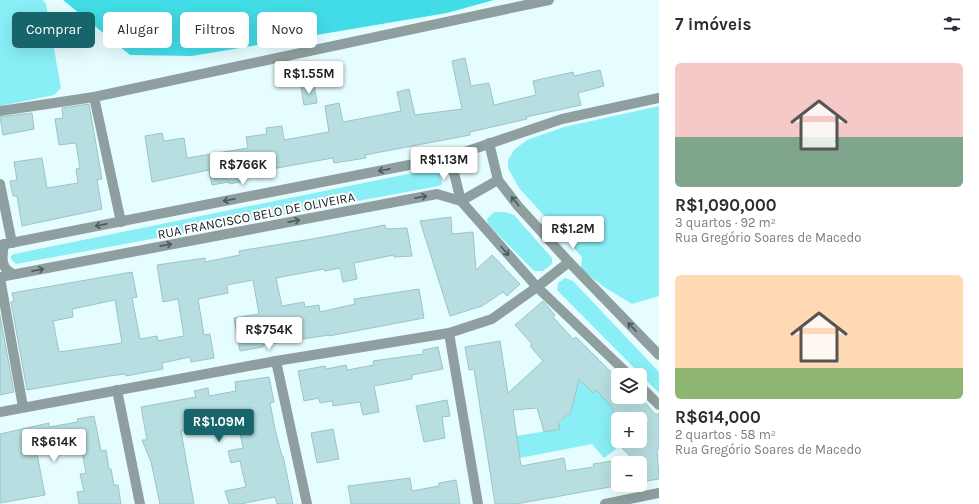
<!DOCTYPE html>
<html lang="pt">
<head>
<meta charset="utf-8">
<style>
  body { margin:0; font-family:Karla,sans-serif; background:#f2f2f3; color:#2b2b33; height:100vh; display:flex; flex-direction:column; font-size:15px; white-space:nowrap }
  * { box-sizing:border-box; margin:0 }
  p { font-size:13px; color:#7c7c81 }
  .icon { flex:none; width:22px; height:22px; fill:none; stroke:currentColor; stroke-width:2; stroke-linecap:round; stroke-linejoin:round }
  .map { position:relative; flex:1; overflow:hidden }
  .drawer { display:flex; flex-direction:column; background:#fff; width:320px }
  .drawer>* { flex:none }
  .banner { position:absolute; left:12px; top:12px; width:380px; height:36px; display:flex; gap:8px }
  .fabs { position:absolute; left:611px; top:368px; display:grid; gap:8px }
  .fabs a { display:grid; place-items:center; width:36px; height:36px; border-radius:6px; background:#fff; box-shadow:0 4px 16px #0002; font-size:20px }
  .price { position:absolute; translate:-50% -34px; padding:0 9px; border-radius:4px; background:#fff; color:#222; font-size:13px; line-height:26px; filter:drop-shadow(0 1px 2px #0008) }
  .price::after { content:''; position:absolute; left:50%; top:24px; width:12px; height:9px; margin-left:-6px; background:inherit; clip-path:polygon(0 0,100% 0,50% 100%) }
  .price.selected { background:#17656b; color:#fff }
  ul { padding:0; list-style:none }
  li { display:grid; align-content:center; gap:8px; height:212px; padding:0 16px }
  li span { display:grid; place-items:center; height:124px; border-radius:6px; color:#555 }
  li>.icon { margin-inline-start:auto }
  span .icon { width:72px; height:72px; fill:#fffc; stroke-width:1 }
  li b { font-size:17px }
  h2 { display:flex; justify-content:space-between; align-items:center; height:48px; padding:0 16px; font-size:17px }
  .pill { padding:0 14px; border-radius:6px; background:#fff; box-shadow:0 4px 16px #0002; font-size:14px; line-height:36px }
  .pill.selected { background:#17656b; color:#fff }
  main { display:flex; flex:1; min-height:0 }
  .map>svg:first-child { display:block }
  .green { fill:#89eef5 }
  .water { fill:#42dce7 }
  .building { fill:#b7dee0; stroke:#9dc3c6; fill-rule:evenodd }
  .lines { fill:none; stroke-linecap:round; stroke-linejoin:round }
  .street { stroke:#8f9fa0; stroke-width:10 }
  .oneway { stroke:#4b5a5b }
  .labels { text-anchor:middle; stroke-width:4; stroke-linejoin:round; paint-order:stroke }
  .street-label { font-size:13px; fill:#142223; stroke:#fff }
</style>
</head>
<body>
<main>
<div class="map">
<svg width="659" height="504" viewBox="0 0 659 504">
  <rect width="100%" height="100%" fill="#e6fdff"/>
  <g class="green">
    <polygon points="0,0 43,0 46,4 61,88 54,95 0,106"/>
    <polygon points="659,106 659,296 632,304 604,287 581,269 582,257 519,188 508,168 508,160 514,150 527,140 564,127"/>
    <polygon points="437,168 439,170 442,184 439,186 16,264 11,259 11,256 14,254"/>
    <polygon points="494,212 505,212 514,215 552,258 552,264 543,271 534,271 488,224 487,219"/>
    <polygon points="565,278 573,281 659,372 659,393 557,290 558,283"/>
    <polygon points="579,379 593,393 596,390 609,403 612,400 619,419 618,419 618,441 626,441 604,458 592,444 520,458 516,436 559,429 558,424 571,412"/>
  </g>
  <polygon class="water" points="63,0 494,0 447,13 192,56 130,55"/>
  <g class="building">
    <polygon points="465,58 471,86 489,83 494,105 536,95 533,81 573,72 574,76 600,70 604,86 578,93 581,105 526,117 527,119 470,132 470,135 365,155 366,158 334,163 333,158 266,170 266,173 244,176 245,181 229,184 229,182 212,185 209,170 152,182 145,136 162,133 164,141 184,138 187,158 248,148 246,137 267,134 266,128 282,126 284,140 329,132 325,106 339,103 343,122 401,111 397,92 409,89 415,115 462,109 452,61"/>
    <polygon points="314,84 317,103 304,105 301,87"/>
    <polygon points="89,104 102,179 97,180 102,209 22,226 17,196 13,196 10,181 17,180 14,162 42,158 47,188 78,183 76,169 80,168 76,143 59,145 55,119 63,118 62,108"/>
    <polygon points="32,113 34,129 3,135 0,117"/>
    <polygon points="451,217 452,234 473,232 476,270 492,255 520,284 507,296 503,292 482,306 450,316 420,221"/>
    <path d="M385,225l1,4 21,-1 5,28 -18,1v-2l-40,8 3,16 -14,3 -3,-14 -15,3 -1,-2 -48,9 6,28 22,-4 1,5 14,-2 1,7 35,-8 -1,-5 65,-10 5,29 -95,18v-1l-66,10v2l-23,4 -6,-33 25,-4 -6,-34 -26,5 1,8 -30,6 6,36 6,-1 4,24 -23,4 -1,-5 -28,6 1,6 -37,7 -1,-2 -16,2 -82,14 -16,-88 3,-1 -2,-8 120,-21 5,25 -5,1 8,41 17,-3 1,5 26,-5 -6,-37 -15,3 -6,-37 48,-7v4l35,-7 -1,-4 79,-13zM115,300l7,43 -63,9 -6,-31 20,-4 -1,-8z"/>
    <path d="M543,301l12,14 -2,2 20,22 3,-2 42,42v18h22l16,18 3,-2v35l-2,2 2,29 -19,3v-19h-22v22h3l-105,19h-21l-21,-135 -5,1 -4,-23 35,-6 8,52 35,-32 -13,-15 2,-2 -17,-19zM579,379l14,14 3,-3 18,19 -2,2 7,8h32l-11,10v12h-14l-6,5 12,12 -39,6 1,3 -28,4 -2,-13 -43,8 -8,-56 24,-2 7,24 16,-3 -2,-6 13,-11z"/>
    <polygon points="0,315 14,392 0,395"/>
    <polygon points="438,347 443,369 412,375 412,379 374,386 379,412 363,415 360,402 333,406 332,401 320,403 319,398 304,401 298,371 325,366 326,369 346,365 347,370 374,365 373,361 423,354 423,350"/>
    <polygon points="269,377 274,402 270,403 275,429 282,456 283,456 293,504 277,504 275,497 240,504 229,504 225,491 246,487 240,461 231,463 228,451 243,448 238,422 226,424 224,413 198,418 200,428 181,431 194,504 160,504 151,462 142,440 147,440 141,407 196,397 194,391 208,388 209,396 236,391 235,382"/>
    <polygon points="447,400 450,416 442,417 445,438 424,442 416,406"/>
    <polygon points="94,416 101,451 106,450 109,469 111,469 114,485 118,485 121,504 79,504 77,492 84,491 80,474 86,473 79,436 52,441 54,450 37,454 45,495 0,503 0,434 49,423 49,427 78,422 77,419"/>
    <polygon points="333,429 339,459 317,463 311,433"/>
    <polygon points="410,478 412,491 439,486 439,483 456,480 460,504 351,504 348,486"/>
  </g>
  <g class="lines">
    <g class="street">
      <polyline points="94,97 121,222"/>
      <polyline points="0,111 94,97 549,0"/>
      <polyline points="489,143 498,180 518,206 569,262 659,355"/>
      <polyline points="450,157 461,201 537,287 629,375"/>
      <polyline points="0,184 12,243"/>
      <path d="M4,244c-2,13 -4,24 9,30"/>
      <polyline points="0,245 450,157 562,119 659,98"/>
      <polyline points="0,277 437,194 461,201 498,180"/>
      <polyline points="0,278 23,407"/>
      <polyline points="449,333 478,504"/>
      <polyline points="276,361 307,504"/>
      <polyline points="640,386 659,405"/>
      <polyline points="117,390 140,504"/>
      <polyline points="0,412 276,361 449,333 492,319 537,287 569,262"/>
      <polyline points="605,504 659,493"/>
    </g>
  </g>
  <defs><path id="oneway-shaft" d="M-6 0H5M1.5-3L5.5 0L1.5 3" fill="none" stroke-width="1.6" stroke-linecap="round" stroke-linejoin="round"/></defs>
  <g class="oneway">
    <use href="#oneway-shaft" transform="translate(384 170) rotate(169)"/>
    <use href="#oneway-shaft" transform="translate(421 197) rotate(-11)"/>
    <use href="#oneway-shaft" transform="translate(229 200) rotate(169)"/>
    <use href="#oneway-shaft" transform="translate(515 201) rotate(-128)"/>
    <use href="#oneway-shaft" transform="translate(294 221) rotate(-11)"/>
    <use href="#oneway-shaft" transform="translate(101 225) rotate(169)"/>
    <use href="#oneway-shaft" transform="translate(166 245) rotate(-11)"/>
    <use href="#oneway-shaft" transform="translate(505 251) rotate(49)"/>
    <use href="#oneway-shaft" transform="translate(38 270) rotate(-11)"/>
    <use href="#oneway-shaft" transform="translate(632 327) rotate(-134)"/>
  </g>
  <g class="labels">
    <g class="street-label">
      <text transform="translate(256 215) rotate(-11)" y="5">RUA FRANCISCO BELO DE OLIVEIRA</text>
    </g>
  </g>
</svg>
<div class="fabs">
<a><svg class="icon" aria-label="layers" viewBox="0 0 24 24"><path d="M12 4l9 5-9 5-9-5zM3 14l9 5 9-5"/></svg></a>
<a>+</a>
<a>−</a>
</div>
<b class="price" style="left:309px;top:95px">R$1.55M</b>
<b class="price" style="left:444px;top:181px">R$1.13M</b>
<b class="price" style="left:243px;top:186px">R$766K</b>
<b class="price" style="left:573px;top:250px">R$1.2M</b>
<b class="price" style="left:269px;top:351px">R$754K</b>
<b class="price selected" style="left:219px;top:443px">R$1.09M</b>
<b class="price" style="left:54px;top:463px">R$614K</b>
<div class="banner">
<a class="pill selected">Comprar</a>
<a class="pill">Alugar</a>
<a class="pill">Filtros</a>
<a class="pill">Novo</a>
</div>
</div>
<section class="drawer">
<h2>7 imóveis<svg class="icon" aria-label="filters" viewBox="0 0 24 24"><path d="M4 7h16M4 17h16"/><circle cx="9" cy="7" r="2"/><circle cx="15" cy="17" r="2"/></svg></h2>
<ul>
<li><span style="background:linear-gradient(#f6c9c9 60%,#7fa58c 0)"><svg class="icon" aria-label="home" viewBox="0 0 24 24"><path d="M3 11l9-7 9 7M6 9v11h12V9"/></svg></span><div><b>R$1,090,000</b><p>3 quartos · 92 m²</p><p>Rua Gregório Soares de Macedo</p></div></li>
<li><span style="background:linear-gradient(#ffd9b3 75%,#8fb573 0)"><svg class="icon" aria-label="home" viewBox="0 0 24 24"><path d="M3 11l9-7 9 7M6 9v11h12V9"/></svg></span><div><b>R$614,000</b><p>2 quartos · 58 m²</p><p>Rua Gregório Soares de Macedo</p></div></li>
</ul>
</section>
</main>
</body>
</html>
